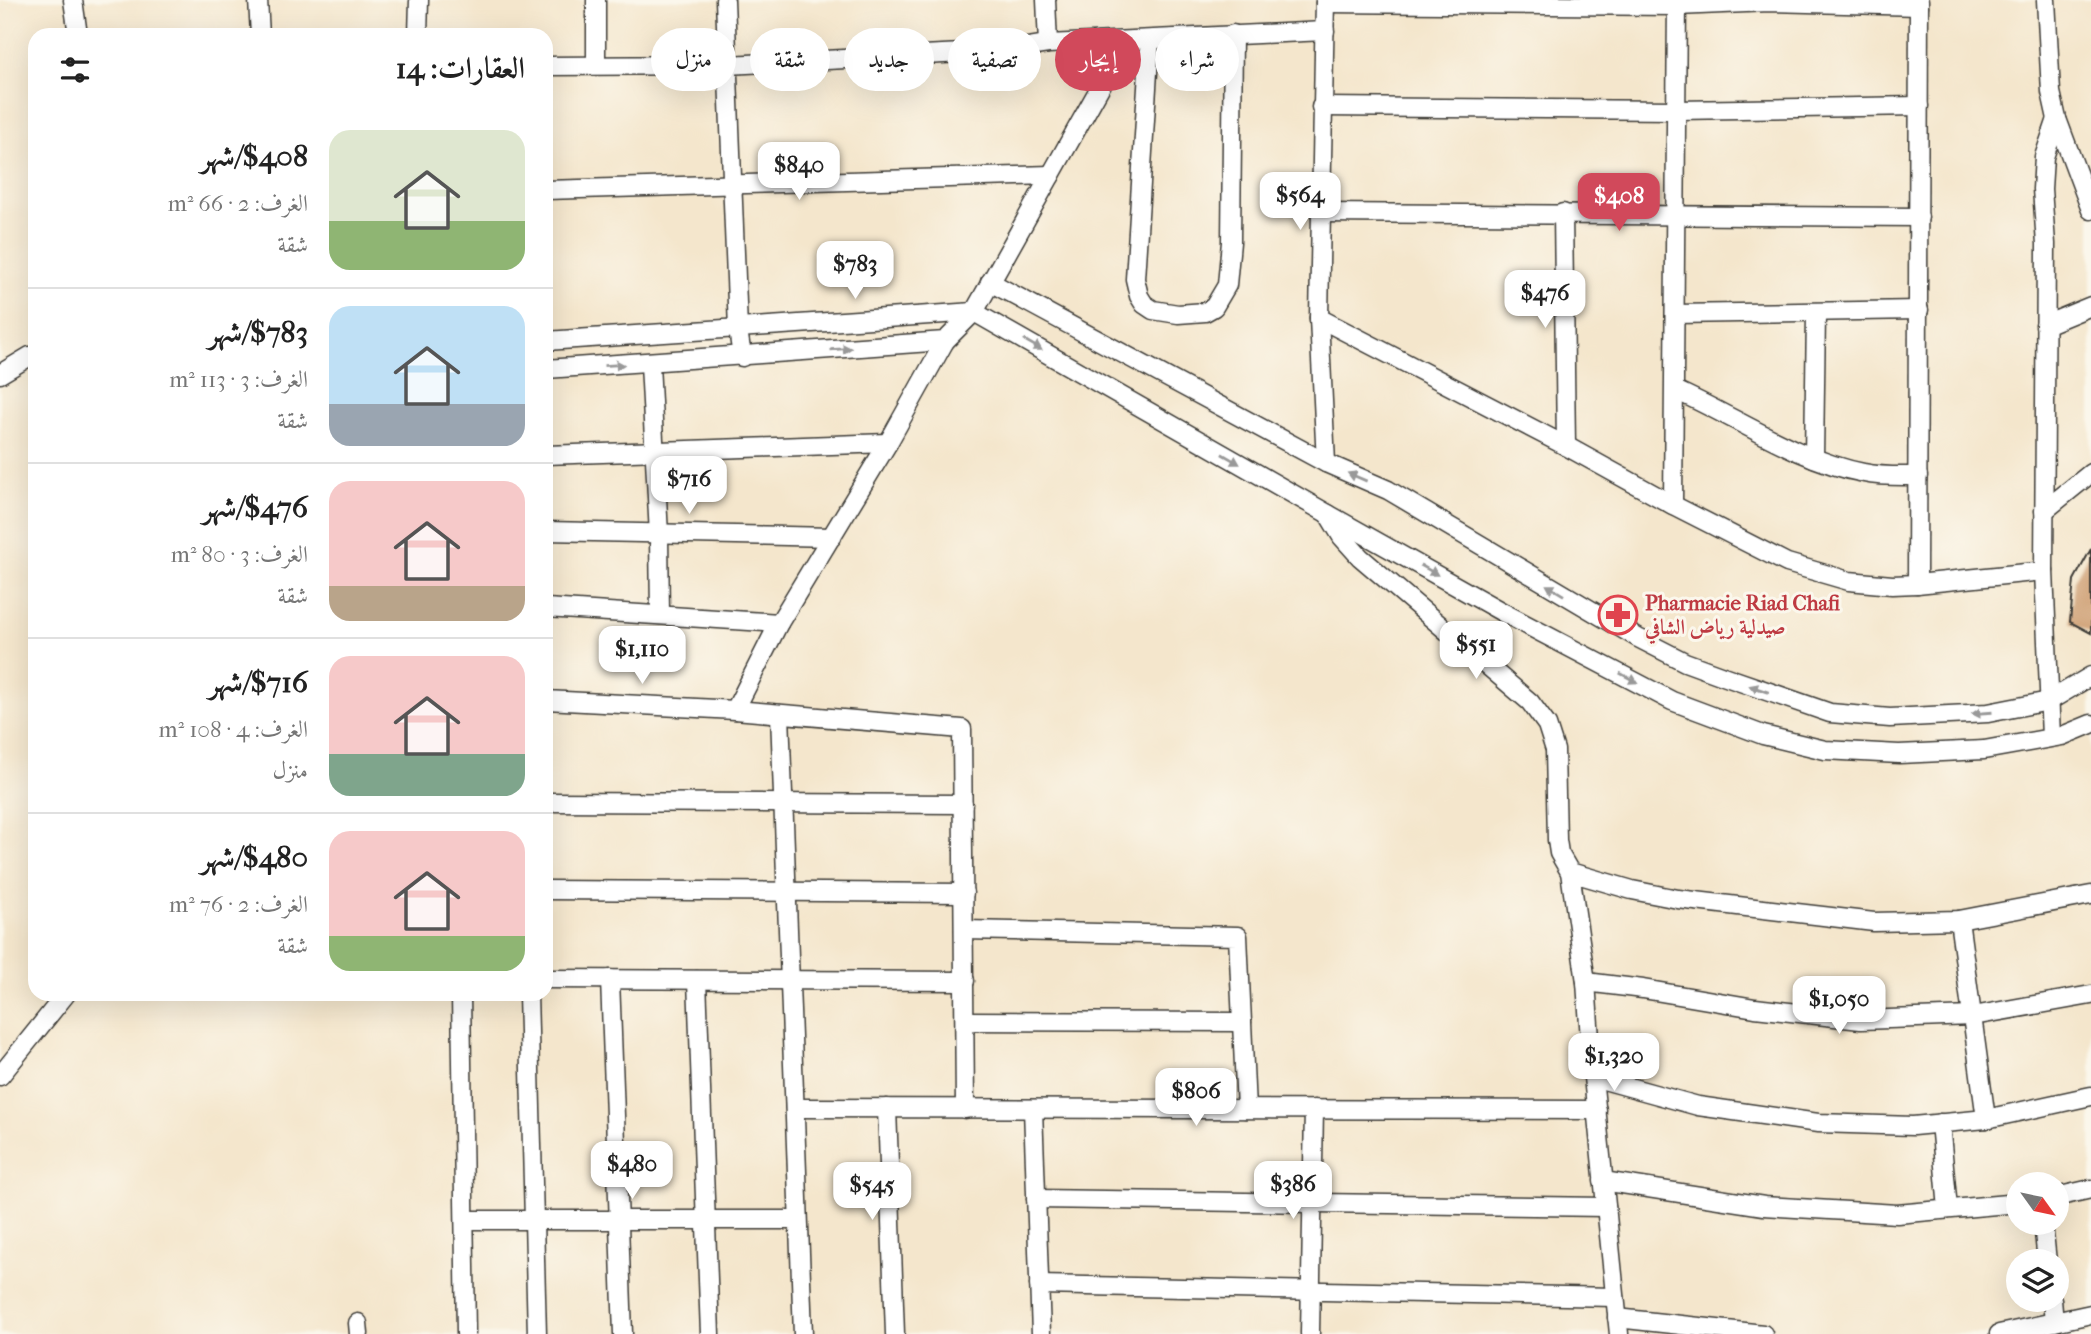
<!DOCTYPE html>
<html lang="ar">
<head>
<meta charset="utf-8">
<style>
  body { margin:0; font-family:"IM FELL French Canon",Amiri,serif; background:#f6f6f6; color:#222; direction:rtl; height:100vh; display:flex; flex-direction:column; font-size:26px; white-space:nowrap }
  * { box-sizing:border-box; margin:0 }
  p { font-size:23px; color:#767676 }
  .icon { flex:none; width:38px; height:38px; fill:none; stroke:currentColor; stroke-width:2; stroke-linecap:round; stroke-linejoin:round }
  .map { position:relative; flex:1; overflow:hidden; direction:ltr }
  .drawer { position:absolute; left:28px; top:28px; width:525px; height:973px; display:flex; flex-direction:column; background:#fff; border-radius:21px; box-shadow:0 7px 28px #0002; direction:rtl }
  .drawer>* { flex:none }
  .banner { position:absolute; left:574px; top:28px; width:665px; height:63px; direction:rtl; display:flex; gap:14px }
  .needle { width:46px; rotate:123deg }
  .controls { position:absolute; left:2006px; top:1172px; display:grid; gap:14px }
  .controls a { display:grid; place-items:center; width:63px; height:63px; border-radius:50%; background:#fff; box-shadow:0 7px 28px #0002; font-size:35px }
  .price { position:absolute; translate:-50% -60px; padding:0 16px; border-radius:14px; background:#fff; color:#222; font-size:23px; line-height:46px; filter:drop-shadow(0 2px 4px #0008) }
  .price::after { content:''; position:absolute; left:50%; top:42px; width:21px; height:16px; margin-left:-10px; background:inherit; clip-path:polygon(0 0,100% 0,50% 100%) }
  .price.current { background:#d1495b; color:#fff }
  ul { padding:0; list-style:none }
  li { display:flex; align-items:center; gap:21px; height:175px; padding:0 28px }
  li+li { border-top:2px solid #e0e0e0 }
  li span { display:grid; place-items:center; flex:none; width:196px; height:140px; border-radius:21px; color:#555 }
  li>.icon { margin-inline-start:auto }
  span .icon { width:84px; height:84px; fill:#fffc; stroke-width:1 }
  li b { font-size:30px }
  h2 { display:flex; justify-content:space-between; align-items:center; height:84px; padding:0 28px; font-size:30px }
  .tag { padding:0 24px; border-radius:32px; background:#fff; box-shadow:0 7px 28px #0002; font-size:24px; line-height:63px }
  .tag.current { background:#d1495b; color:#fff }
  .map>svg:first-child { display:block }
  .building { fill:#d2a67d }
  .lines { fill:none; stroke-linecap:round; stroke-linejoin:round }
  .street-casing { stroke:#3c3a36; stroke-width:21 }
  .street { stroke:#fff; stroke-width:18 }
  .oneway { fill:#999 }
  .labels { text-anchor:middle; stroke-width:6; stroke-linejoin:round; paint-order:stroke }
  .health-label { font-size:21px; font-weight:bold; fill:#be3a42; stroke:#fbf7ec; text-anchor:start }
</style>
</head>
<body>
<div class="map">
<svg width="2091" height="1334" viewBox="0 0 2091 1334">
  <rect width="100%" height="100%" fill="#fbf7ec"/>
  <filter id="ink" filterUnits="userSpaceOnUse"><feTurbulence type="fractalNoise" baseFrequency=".0143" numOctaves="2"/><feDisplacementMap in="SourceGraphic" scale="14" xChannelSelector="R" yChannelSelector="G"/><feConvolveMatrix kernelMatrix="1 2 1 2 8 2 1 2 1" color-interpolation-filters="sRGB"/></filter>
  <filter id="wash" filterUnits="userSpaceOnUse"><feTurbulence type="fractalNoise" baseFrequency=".00686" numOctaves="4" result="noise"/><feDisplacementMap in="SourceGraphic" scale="28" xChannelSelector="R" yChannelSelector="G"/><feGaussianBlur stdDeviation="1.57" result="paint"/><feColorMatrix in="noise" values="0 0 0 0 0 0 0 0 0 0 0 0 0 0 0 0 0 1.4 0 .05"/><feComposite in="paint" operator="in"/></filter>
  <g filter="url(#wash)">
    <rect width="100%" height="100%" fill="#f4e6cc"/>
    <g id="blocks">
      <polygon class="building" points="2091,549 2091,633 2070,622 2074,580"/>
    </g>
  </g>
  <g filter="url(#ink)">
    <use href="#blocks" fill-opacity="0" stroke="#3c3a36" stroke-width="2"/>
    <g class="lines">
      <defs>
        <g id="street">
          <polyline points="73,0 78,35"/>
          <polyline points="258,0 260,35"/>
          <polyline points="596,0 596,65"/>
          <polyline points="725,0 738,329 742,357"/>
          <polyline points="1046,0 1048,44"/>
          <polyline points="1325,0 1319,318 1326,463"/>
          <polyline points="2046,0 2051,92 2057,119 2091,210"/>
          <polyline points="1325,3 1677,6 1769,2 1919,6"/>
          <polyline points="418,35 419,0"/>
          <polyline points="1150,40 1135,279 1139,296 1144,304 1153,310 1178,314 1205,312 1214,307 1227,285 1231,242 1233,34"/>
          <polyline points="546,66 727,65 1002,51 1048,44 1325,31"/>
          <polyline points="1321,107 1677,110 1919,106"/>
          <polyline points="546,190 1051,175"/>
          <polyline points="1320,213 1919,217"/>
          <polyline points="1563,213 1566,446"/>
          <polyline points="990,282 1326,463 1388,490 1638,638 1685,662 1726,677 1830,713 1890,718 1988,713 2049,701 2091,676"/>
          <polyline points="1675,314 1919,310"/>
          <polyline points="1319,318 1566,446 1673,505 1787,563 1849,581 1892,585 1917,584 2044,571"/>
          <polyline points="2045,325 2091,306"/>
          <polyline points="546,341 974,312 1328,514 1504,613 1672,701 1763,735 1825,750 1899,754 1984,750 2062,736 2091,724"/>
          <polyline points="650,364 659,535 660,615"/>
          <polyline points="546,369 945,341"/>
          <polyline points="0,374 30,356 35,356"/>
          <path d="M1675,390c61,27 124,71 189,83 18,4 36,3 54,3"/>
          <polyline points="546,455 888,443"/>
          <polyline points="1814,458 1816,313"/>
          <polyline points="1673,505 1677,0"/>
          <polyline points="2044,511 2091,473"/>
          <polyline points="1328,514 1342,537 1360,557 1530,702 1547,725 1555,750 1557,840 1559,853 1570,872 1586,982 1592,1067 1619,1334"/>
          <polyline points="546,531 832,537"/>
          <polyline points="1917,584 1919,0"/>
          <polyline points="546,608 779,623"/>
          <polyline points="546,700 735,710 962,729 965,1109"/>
          <polyline points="735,710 779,623 888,443 945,341 974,312 1126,41"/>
          <polyline points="780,714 803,1334"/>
          <polyline points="2051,737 2044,571 2046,244 2042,189 2044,157 2057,119"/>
          <polyline points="546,802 963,804"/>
          <polyline points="1570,872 1632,890 1678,899 1874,922 1959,920 2091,895"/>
          <polyline points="546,890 964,893"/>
          <polyline points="1959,920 1986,1119"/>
          <polyline points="964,930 1238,936 1246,1109"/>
          <polyline points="546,979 965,981"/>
          <polyline points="610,979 623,1334"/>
          <polyline points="697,980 710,1334"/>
          <polyline points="1586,982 1643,989 1755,1008 1861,1020 1973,1016 2091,995"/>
          <polyline points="461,994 466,1334"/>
          <polyline points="528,994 537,1334"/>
          <polyline points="965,1021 1242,1022"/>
          <polyline points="0,1076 66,994"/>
          <polyline points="1593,1077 1698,1106 1818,1123 1913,1126 1986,1119 2091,1096"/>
          <polyline points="795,1108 1597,1110"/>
          <polyline points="887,1108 895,1334"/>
          <polyline points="1033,1109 1041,1334"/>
          <polyline points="1940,1123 1948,1209"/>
          <polyline points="1603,1181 1764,1206 1897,1214 2018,1203"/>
          <polyline points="2056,1197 2091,1189"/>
          <polyline points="1036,1199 1606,1207"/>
          <polyline points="465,1220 798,1220"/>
          <polyline points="2043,1223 2047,1262"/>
          <polyline points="1039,1285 1615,1297"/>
          <polyline points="2052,1300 2054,1322"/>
          <polyline points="1617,1318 1763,1334"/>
          <polyline points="358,1323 359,1334"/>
          <polyline points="1310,1334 1314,1109"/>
          <polyline points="1999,1334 2091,1314"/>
        </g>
      </defs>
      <use href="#street" class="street-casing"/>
      <use href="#street" class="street"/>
    </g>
    <defs><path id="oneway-solid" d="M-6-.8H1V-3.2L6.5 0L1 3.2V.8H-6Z" transform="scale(1.75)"/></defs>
    <g class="oneway">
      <use href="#oneway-solid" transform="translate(1033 345) rotate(30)"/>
      <use href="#oneway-solid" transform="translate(841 349) rotate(-4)"/>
      <use href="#oneway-solid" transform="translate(614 365) rotate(-3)"/>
      <use href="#oneway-solid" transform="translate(1231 459) rotate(30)"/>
      <use href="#oneway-solid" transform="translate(1357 477) rotate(-157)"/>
      <use href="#oneway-solid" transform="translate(1429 570) rotate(30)"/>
      <use href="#oneway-solid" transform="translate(1555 590) rotate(-149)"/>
      <use href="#oneway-solid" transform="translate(1629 678) rotate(28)"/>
      <use href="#oneway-solid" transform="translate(1759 689) rotate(-161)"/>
      <use href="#oneway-solid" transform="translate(1982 713) rotate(176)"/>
    </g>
  </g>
  <defs>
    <symbol id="pharmacy-ring" viewBox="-11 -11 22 22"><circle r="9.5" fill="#fbf7ec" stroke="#e0444e" stroke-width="1.5"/><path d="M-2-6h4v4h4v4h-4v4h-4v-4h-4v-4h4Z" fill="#e0444e"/></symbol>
  </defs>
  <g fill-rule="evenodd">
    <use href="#pharmacy-ring" x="1596" y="593" width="44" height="44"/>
  </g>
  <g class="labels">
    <g class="health-label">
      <text x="1645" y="610">Pharmacie Riad Chafi<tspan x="1645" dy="24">صيدلية رياض الشافي</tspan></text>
    </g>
  </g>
</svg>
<div class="controls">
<a><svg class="needle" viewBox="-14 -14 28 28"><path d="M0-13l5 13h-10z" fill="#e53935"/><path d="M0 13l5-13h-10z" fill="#767676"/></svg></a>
<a><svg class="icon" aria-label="layers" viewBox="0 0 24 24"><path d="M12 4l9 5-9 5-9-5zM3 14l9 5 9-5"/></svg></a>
</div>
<b class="price" style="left:799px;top:202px">$840</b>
<b class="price" style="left:1300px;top:232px">$564</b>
<b class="price current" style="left:1619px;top:233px">$408</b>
<b class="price" style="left:855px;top:301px">$783</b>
<b class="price" style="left:1545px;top:330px">$476</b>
<b class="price" style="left:689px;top:516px">$716</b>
<b class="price" style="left:1476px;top:681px">$551</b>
<b class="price" style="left:642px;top:686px">$1,110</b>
<b class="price" style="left:1839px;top:1036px">$1,050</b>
<b class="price" style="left:1614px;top:1093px">$1,320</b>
<b class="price" style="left:1196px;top:1128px">$806</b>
<b class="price" style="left:632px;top:1201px">$480</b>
<b class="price" style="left:1293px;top:1221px">$386</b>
<b class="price" style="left:872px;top:1222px">$545</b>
<div class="banner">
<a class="tag">شراء</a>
<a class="tag current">إيجار</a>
<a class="tag">تصفية</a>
<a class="tag">جديد</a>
<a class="tag">شقة</a>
<a class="tag">منزل</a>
</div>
<section class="drawer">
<h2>العقارات: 14<svg class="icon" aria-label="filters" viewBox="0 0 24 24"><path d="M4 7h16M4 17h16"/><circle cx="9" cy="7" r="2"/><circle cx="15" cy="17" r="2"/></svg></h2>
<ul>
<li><span style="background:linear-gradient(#dfe7d0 65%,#8fb573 0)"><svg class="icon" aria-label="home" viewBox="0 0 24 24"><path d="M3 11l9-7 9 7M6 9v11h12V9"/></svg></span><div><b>$408/شهر</b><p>الغرف: 2 · 66 m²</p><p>شقة</p></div></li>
<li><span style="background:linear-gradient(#bfe0f5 70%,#9aa5b1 0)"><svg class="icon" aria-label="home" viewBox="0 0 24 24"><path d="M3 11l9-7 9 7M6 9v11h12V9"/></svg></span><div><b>$783/شهر</b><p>الغرف: 3 · 113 m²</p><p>شقة</p></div></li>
<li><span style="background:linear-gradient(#f6c9c9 75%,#b9a48a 0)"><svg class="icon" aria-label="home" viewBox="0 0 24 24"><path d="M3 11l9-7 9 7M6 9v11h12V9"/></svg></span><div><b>$476/شهر</b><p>الغرف: 3 · 80 m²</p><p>شقة</p></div></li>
<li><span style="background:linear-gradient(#f6c9c9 70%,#7fa58c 0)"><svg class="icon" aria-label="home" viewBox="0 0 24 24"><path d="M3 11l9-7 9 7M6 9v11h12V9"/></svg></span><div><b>$716/شهر</b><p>الغرف: 4 · 108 m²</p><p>منزل</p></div></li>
<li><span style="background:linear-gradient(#f6c9c9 75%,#8fb573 0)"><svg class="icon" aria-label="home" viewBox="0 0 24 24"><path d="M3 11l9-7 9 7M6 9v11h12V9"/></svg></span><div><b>$480/شهر</b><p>الغرف: 2 · 76 m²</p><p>شقة</p></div></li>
</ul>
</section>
</div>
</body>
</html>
